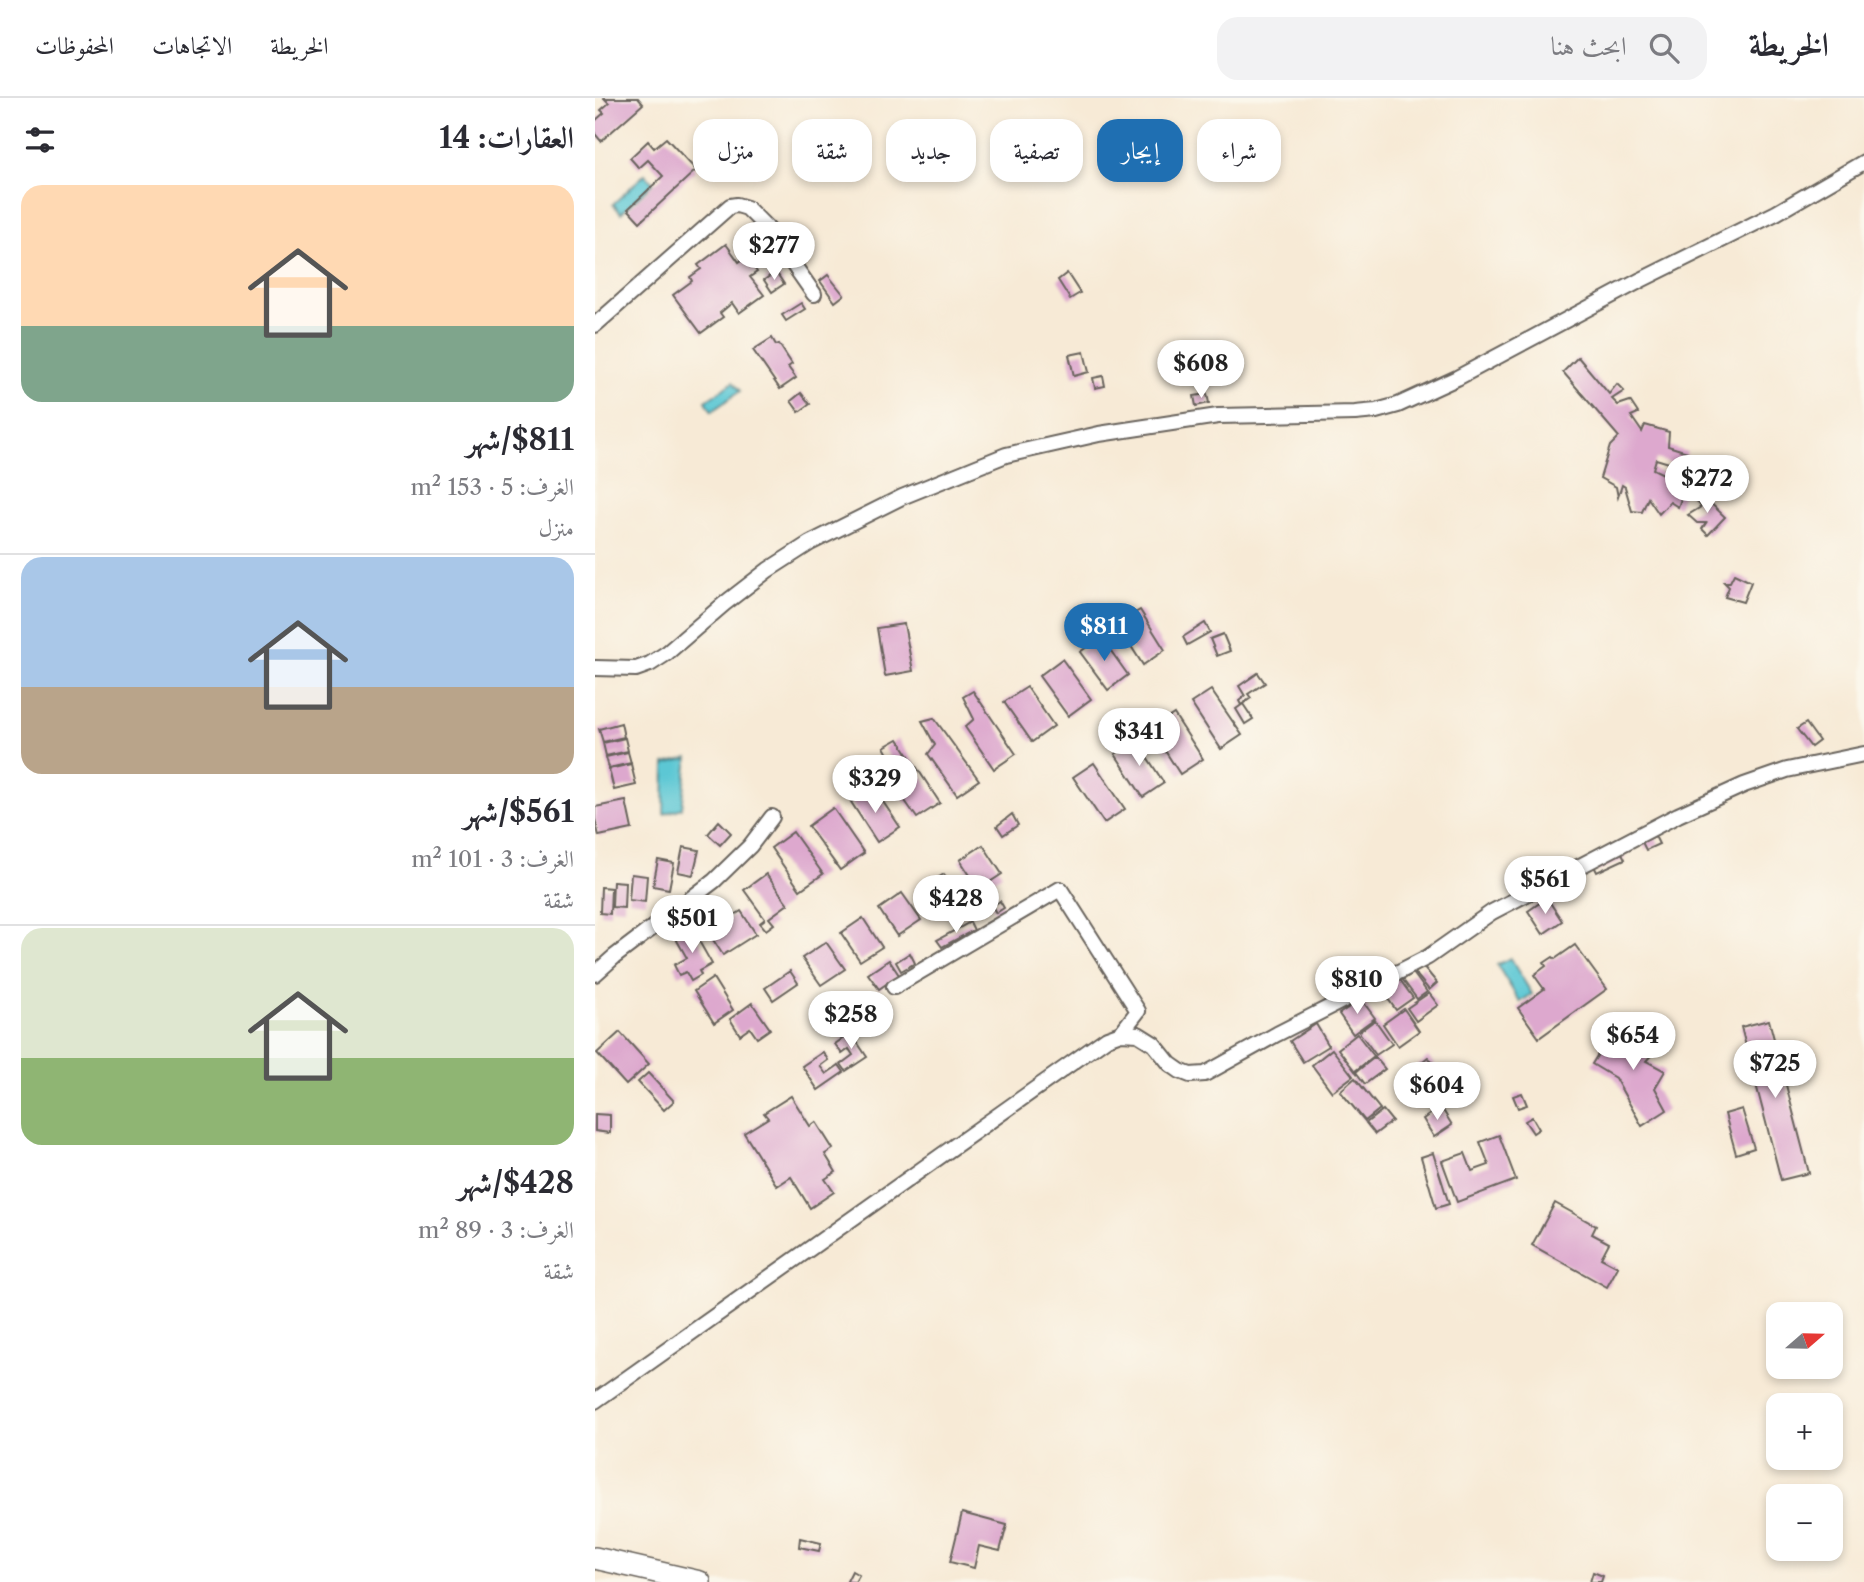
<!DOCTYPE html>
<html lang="ar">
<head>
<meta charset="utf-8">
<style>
  body { margin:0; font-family:"Libre Caslon Text",Amiri,serif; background:#f2f2f3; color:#2b2b33; direction:rtl; height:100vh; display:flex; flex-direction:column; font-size:26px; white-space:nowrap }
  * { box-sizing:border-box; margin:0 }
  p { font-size:23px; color:#7c7c81 }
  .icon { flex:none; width:38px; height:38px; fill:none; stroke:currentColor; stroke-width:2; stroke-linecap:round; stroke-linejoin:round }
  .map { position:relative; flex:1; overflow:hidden; direction:ltr }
  .drawer { display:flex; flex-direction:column; background:#fff; width:595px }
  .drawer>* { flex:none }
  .hud { position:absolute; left:21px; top:21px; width:665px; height:63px; direction:rtl; display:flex; gap:14px }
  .needle { width:46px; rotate:70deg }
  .controls { position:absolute; left:1171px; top:1204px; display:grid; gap:14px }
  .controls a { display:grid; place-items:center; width:77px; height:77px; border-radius:14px; background:#fff; box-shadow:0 4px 10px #0003; font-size:35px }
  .price { position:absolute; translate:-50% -60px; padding:0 16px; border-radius:24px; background:#fff; color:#222; font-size:23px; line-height:46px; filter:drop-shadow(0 2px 4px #0008) }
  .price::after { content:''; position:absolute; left:50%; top:42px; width:21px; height:16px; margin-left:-10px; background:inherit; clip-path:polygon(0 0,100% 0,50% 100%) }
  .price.active { background:#1f6fb2; color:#fff }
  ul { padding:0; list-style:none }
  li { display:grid; align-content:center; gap:14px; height:371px; padding:0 21px }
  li+li { border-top:2px solid #e1e1e2 }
  li span { display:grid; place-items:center; height:217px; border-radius:21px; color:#555 }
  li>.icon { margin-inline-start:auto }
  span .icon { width:126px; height:126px; fill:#fffc; stroke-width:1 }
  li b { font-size:30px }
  h2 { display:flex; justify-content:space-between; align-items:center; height:84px; padding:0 21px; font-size:30px }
  .chip { padding:0 24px; border-radius:21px; background:#fff; box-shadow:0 4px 10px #0003; font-size:24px; line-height:63px }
  .chip.active { background:#1f6fb2; color:#fff }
  header { display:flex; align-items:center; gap:42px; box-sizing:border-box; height:98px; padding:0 35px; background:#fff; border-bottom:2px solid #e1e1e2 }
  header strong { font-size:33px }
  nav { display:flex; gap:38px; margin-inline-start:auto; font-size:24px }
  .search { width:490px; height:63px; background:#f2f2f3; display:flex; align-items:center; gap:18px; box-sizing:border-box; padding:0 24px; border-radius:21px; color:#7c7c81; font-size:26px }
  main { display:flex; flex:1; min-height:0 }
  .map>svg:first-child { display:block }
  .water { fill:#5bc7d4; stroke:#3c7278; stroke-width:2 }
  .building { fill:#dda8ce }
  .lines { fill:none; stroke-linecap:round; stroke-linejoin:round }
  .minor-casing { stroke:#69645d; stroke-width:18 }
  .secondary-casing { stroke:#69645d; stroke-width:24 }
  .minor { stroke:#fff; stroke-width:14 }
  .secondary { stroke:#fff; stroke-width:21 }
</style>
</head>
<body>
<header>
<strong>الخريطة</strong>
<div class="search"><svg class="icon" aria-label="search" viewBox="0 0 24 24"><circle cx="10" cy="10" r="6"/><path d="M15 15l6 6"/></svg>ابحث هنا</div>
<nav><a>الخريطة</a><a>الاتجاهات</a><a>المحفوظات</a></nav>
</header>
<main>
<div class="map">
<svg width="1269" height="1484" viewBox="0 0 1269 1484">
  <rect width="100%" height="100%" fill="#fbf7ec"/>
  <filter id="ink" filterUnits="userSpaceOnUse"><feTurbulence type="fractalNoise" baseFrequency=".0143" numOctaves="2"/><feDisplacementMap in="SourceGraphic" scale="14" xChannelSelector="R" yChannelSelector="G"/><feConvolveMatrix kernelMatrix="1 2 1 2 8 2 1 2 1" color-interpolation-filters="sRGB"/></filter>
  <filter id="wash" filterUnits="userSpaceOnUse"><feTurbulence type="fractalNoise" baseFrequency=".00686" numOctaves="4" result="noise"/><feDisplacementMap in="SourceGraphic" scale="28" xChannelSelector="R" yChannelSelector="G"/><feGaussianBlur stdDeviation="1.57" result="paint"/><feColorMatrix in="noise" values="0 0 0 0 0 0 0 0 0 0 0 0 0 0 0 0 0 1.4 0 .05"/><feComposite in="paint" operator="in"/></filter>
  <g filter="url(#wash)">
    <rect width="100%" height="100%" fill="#f7ead6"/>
    <g class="water">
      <polygon points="50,76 58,85 26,115 18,106"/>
      <polygon points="138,284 145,293 117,313 111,303"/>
      <polygon points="93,660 87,710 69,716 70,666"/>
      <polygon points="915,860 937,896 925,904 902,867"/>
    </g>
    <g id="blocks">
      <g class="building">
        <polygon points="9,0 43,0 48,6 6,43 0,36 0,23 9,15 6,12 14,5"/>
        <polygon points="71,40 101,72 45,124 33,111 68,78 53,62 44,70 35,60 53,43 59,50"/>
        <polygon points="131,146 144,164 151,159 162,174 155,179 169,197 144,215 137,205 125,215 128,219 106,235 78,197 97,183 95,179 106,171 103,167"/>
        <polygon points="181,174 189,186 177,194 169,182"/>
        <polygon points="472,175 485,195 475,201 463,182"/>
        <polygon points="233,177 249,197 240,204 225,183"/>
        <polygon points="206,205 210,211 191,223 187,217"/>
        <polygon points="177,240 181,247 184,246 197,266 193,269 201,280 185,291 158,252"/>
        <polygon points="489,254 494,274 479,278 474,257"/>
        <polygon points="983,259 1014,296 1022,286 1029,293 1017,301 1023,307 1035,303 1043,315 1036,318 1047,334 1050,327 1074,334 1073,348 1092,354 1087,369 1061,361 1058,371 1091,387 1083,409 1075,404 1064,416 1053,400 1047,414 1037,413 1030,389 1027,387 1023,399 1021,389 1005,380 1015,348 1024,339 968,274"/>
        <polygon points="508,278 510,288 500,290 498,280"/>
        <polygon points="206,295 215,306 204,314 196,303"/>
        <polygon points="612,296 614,305 601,308 599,298"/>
        <polygon points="1105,395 1130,419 1113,437 1107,431 1111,425 1102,425 1093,417 1106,409 1101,402"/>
        <polygon points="1139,476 1156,484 1148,504 1130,499 1134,489 1129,484 1135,484"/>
        <polygon points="545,512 570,552 548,567 522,526"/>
        <polygon points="610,525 615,534 592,547 588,539"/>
        <polygon points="309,526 318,573 290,578 282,530"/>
        <polygon points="628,536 635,553 622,558 615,541"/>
        <polygon points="506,539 533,577 513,592 485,554"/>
        <polygon points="467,561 496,601 473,618 444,578"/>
        <polygon points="663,575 670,585 653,596 656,600 646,607 644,603 650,598 644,588"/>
        <polygon points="432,589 459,628 437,644 409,604"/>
        <polygon points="616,592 647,637 626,651 596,605"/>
        <polygon points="378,593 421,656 399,671 370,629 379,621 368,599"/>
        <polygon points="648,606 658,621 650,626 641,611"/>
        <polygon points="579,616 608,661 585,676 556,631"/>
        <polygon points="339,620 384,682 362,697 333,656 340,647 327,623"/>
        <polygon points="26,625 29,639 8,644 4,631"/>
        <polygon points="1211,625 1224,643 1216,649 1202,631"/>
        <polygon points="30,640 33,653 11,658 8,645"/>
        <polygon points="303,641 345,705 322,720 294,680 301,671 289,649"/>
        <polygon points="541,642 569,685 548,699 520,656"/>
        <polygon points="33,654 36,665 14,670 11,659"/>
        <polygon points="499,665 530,711 509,725 478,679"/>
        <polygon points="36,666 41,687 19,692 14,671"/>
        <polygon points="278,689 305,729 282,744 256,704"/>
        <polygon points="31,703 37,731 4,738 0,721 0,709"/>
        <polygon points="238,710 269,755 245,772 213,728"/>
        <polygon points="417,716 423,727 408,737 402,728"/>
        <polygon points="124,723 136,735 125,747 113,736"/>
        <polygon points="198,734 228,776 205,792 176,750"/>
        <polygon points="1060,738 1064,746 1051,752 1047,744"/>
        <polygon points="388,747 407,776 384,791 365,762"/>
        <polygon points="88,749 104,752 98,777 83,774"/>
        <polygon points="1026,753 1030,761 1002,774 998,766"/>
        <polygon points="63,762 79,765 74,791 58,788"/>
        <polygon points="36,776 52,778 50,804 34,802"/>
        <polygon points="171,776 193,806 174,820 179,826 171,832 165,825 170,821 149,792"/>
        <polygon points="349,776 366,800 344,815 327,790"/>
        <polygon points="18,783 30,784 29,810 17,809"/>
        <polygon points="6,789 16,790 15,816 5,815"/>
        <polygon points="307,795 326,822 302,838 284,811"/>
        <polygon points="952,800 967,823 948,836 933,813"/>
        <polygon points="405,803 409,810 401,815 397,808"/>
        <polygon points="146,813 161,836 128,857 113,834"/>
        <polygon points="268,820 287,849 265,863 246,835"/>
        <polygon points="375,824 379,832 347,849 342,842"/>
        <polygon points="96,829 117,866 104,873 106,877 96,883 91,874 84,877 79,867 92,860 80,839"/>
        <polygon points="231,844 250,871 226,887 207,860"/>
        <polygon points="980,847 1012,891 944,940 923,910 949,891 939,877 951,868 949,865 958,859 960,861"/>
        <polygon points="315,855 320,865 306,873 301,864"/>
        <polygon points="294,862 304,877 284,891 273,876"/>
        <polygon points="828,868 842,885 834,892 820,875"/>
        <polygon points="195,873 203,885 178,902 170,890"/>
        <polygon points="818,875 832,894 822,901 808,882"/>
        <polygon points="803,879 818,900 801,912 786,891"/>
        <polygon points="118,880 138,912 119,925 99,893"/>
        <polygon points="834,895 843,907 821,923 812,910"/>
        <polygon points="766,901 780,920 758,936 744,916"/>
        <polygon points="157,905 175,931 162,940 155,930 145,937 135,921"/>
        <polygon points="809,911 824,933 803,948 788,926"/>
        <polygon points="1030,921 1046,948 1059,954 1051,963 1070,973 1060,990 1072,1012 1047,1028 1020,980 997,966 1010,945 1024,944 1013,931"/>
        <polygon points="780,922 797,946 781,957 764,934"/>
        <polygon points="1174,922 1214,1075 1186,1082 1146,929"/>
        <polygon points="721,926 734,948 708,964 695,943"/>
        <polygon points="25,934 54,966 31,987 2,955"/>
        <polygon points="256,935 272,959 251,973 246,966 258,957 254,951 247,956 240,946"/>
        <polygon points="762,936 779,958 760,973 743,951"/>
        <polygon points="737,951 758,978 737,994 717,967"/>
        <polygon points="228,954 233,962 225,968 231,976 244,967 249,974 223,992 207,968"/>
        <polygon points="780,959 790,971 770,986 761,974"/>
        <polygon points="833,959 839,966 827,975 822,968"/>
        <polygon points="53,975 79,1003 69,1012 43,984"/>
        <polygon points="760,980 785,1011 770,1023 745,993"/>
        <polygon points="927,995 932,1007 923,1010 918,998"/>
        <polygon points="196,998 215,1028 221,1024 238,1051 230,1056 241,1074 230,1081 239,1094 215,1110 196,1079 182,1088 149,1035 173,1020 169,1015"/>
        <polygon points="846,1009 857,1027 839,1039 828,1021"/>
        <polygon points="1147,1011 1159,1050 1141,1056 1130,1016"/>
        <polygon points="788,1012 797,1023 780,1036 771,1025"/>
        <polygon points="0,1016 15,1017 15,1035 0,1033"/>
        <polygon points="937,1019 944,1031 938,1035 930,1023"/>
        <polygon points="904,1037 921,1082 862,1104 847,1063 870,1055 877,1073 894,1067 885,1044"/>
        <polygon points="838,1055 854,1106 841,1110 826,1059"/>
        <polygon points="960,1105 1001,1128 997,1136 1014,1145 1006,1160 1023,1169 1012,1189 937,1147"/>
        <polygon points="367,1415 412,1427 405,1453 384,1448 379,1470 355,1464"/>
        <polygon points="205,1440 226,1445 224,1453 204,1449"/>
        <polygon points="257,1473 264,1477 260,1484 253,1484 252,1483"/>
        <polygon points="998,1474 1008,1478 1006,1484 995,1484"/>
      </g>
    </g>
  </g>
  <g filter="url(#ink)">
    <use href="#blocks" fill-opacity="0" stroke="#69645d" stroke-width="2"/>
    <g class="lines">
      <defs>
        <g id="minor">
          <polyline points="0,227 135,108 142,107 152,110 175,133 219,196"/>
          <polyline points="0,570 41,571 55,566 72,555 129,506 173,472 215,445 307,399 411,357 504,336 623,318 760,315 781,313 803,307 862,280 1046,182 1181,115 1269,64"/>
          <polyline points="0,876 19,859 119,783 155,748 177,719"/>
          <polyline points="299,889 465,791 543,913 526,935"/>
          <polyline points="0,1303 512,940 526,935 543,936 559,946 575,966 585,973 595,977 610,976 682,936 833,859 897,814 1083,717 1149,687 1192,672 1269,656"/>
        </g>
        <polyline id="secondary" points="0,1460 105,1484"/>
      </defs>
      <use href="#minor" class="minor-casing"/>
      <use href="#secondary" class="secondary-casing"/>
      <use href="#minor" class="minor"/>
      <use href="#secondary" class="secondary"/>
    </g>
  </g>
</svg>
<div class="controls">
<a><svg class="needle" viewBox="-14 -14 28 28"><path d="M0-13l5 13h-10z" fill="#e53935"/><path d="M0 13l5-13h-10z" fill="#7c7c81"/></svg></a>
<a>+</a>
<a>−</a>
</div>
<b class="price" style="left:179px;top:184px">$277</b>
<b class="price" style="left:606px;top:302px">$608</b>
<b class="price" style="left:1112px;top:417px">$272</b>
<b class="price active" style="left:509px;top:565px">$811</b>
<b class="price" style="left:544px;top:670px">$341</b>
<b class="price" style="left:280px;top:717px">$329</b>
<b class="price" style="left:950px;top:818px">$561</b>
<b class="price" style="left:361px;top:837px">$428</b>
<b class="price" style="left:97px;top:857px">$501</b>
<b class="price" style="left:762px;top:918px">$810</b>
<b class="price" style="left:256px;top:953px">$258</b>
<b class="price" style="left:1038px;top:974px">$654</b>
<b class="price" style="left:1180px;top:1002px">$725</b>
<b class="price" style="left:842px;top:1024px">$604</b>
<div class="hud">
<a class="chip">شراء</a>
<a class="chip active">إيجار</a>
<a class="chip">تصفية</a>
<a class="chip">جديد</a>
<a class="chip">شقة</a>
<a class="chip">منزل</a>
</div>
</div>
<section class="drawer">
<h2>العقارات: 14<svg class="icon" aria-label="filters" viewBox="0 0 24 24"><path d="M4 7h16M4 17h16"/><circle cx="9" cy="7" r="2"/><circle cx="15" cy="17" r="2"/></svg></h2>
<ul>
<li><span style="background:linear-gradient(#ffd9b3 65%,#7fa58c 0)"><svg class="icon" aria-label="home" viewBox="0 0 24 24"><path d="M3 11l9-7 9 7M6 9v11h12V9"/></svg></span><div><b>$811/شهر</b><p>الغرف: 5 · 153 m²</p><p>منزل</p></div></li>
<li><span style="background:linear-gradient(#a9c7e8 60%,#b9a48a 0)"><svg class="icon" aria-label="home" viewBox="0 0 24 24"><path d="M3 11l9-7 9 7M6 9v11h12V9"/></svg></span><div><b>$561/شهر</b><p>الغرف: 3 · 101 m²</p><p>شقة</p></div></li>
<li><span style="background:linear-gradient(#dfe7d0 60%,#8fb573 0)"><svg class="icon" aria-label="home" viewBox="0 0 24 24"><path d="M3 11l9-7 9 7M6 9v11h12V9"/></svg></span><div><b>$428/شهر</b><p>الغرف: 3 · 89 m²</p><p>شقة</p></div></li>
</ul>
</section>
</main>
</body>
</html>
